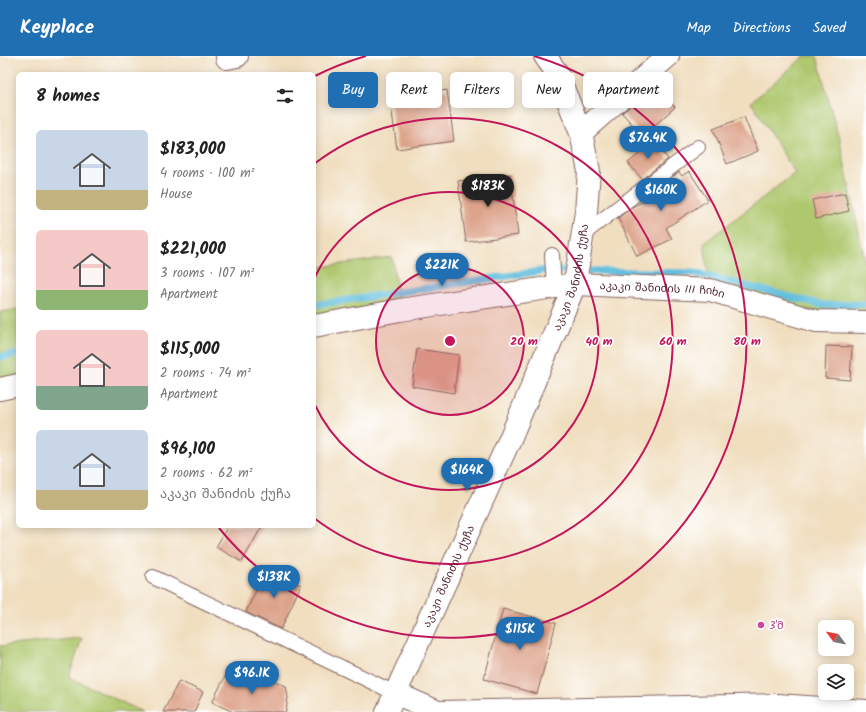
<!DOCTYPE html>
<html lang="en">
<head>
<meta charset="utf-8">
<style>
  body { margin:0; font-family:Kalam,"Noto Sans Georgian",sans-serif; background:#f6f6f6; color:#222; height:100vh; display:flex; flex-direction:column; font-size:15px; white-space:nowrap }
  * { box-sizing:border-box; margin:0 }
  p { font-size:13px; color:#767676 }
  .icon { flex:none; width:22px; height:22px; fill:none; stroke:currentColor; stroke-width:2; stroke-linecap:round; stroke-linejoin:round }
  .map { position:relative; flex:1; overflow:hidden }
  .details { position:absolute; left:16px; top:16px; width:300px; height:456px; display:flex; flex-direction:column; background:#fff; border-radius:6px; box-shadow:0 2px 10px #0003 }
  .details>* { flex:none }
  .banner { position:absolute; left:328px; top:16px; width:380px; height:36px; display:flex; gap:8px }
  .needle { width:26px; rotate:302deg }
  .buttons { position:absolute; left:818px; top:564px; display:grid; gap:8px }
  .buttons a { display:grid; place-items:center; width:36px; height:36px; border-radius:6px; background:#fff; box-shadow:0 2px 10px #0003; font-size:20px }
  .price { position:absolute; translate:-50% -34px; padding:0 9px; border-radius:14px; background:#1f6fb2; color:#fff; font-size:13px; line-height:26px; filter:drop-shadow(0 1px 2px #0008) }
  .price::after { content:''; position:absolute; left:50%; top:24px; width:12px; height:9px; margin-left:-6px; background:inherit; clip-path:polygon(0 0,100% 0,50% 100%) }
  .price.current { background:#222; color:#fff }
  ul { padding:0; list-style:none }
  li { display:flex; align-items:center; gap:12px; height:100px; padding:0 20px }
  li span { display:grid; place-items:center; flex:none; width:112px; height:80px; border-radius:6px; color:#555 }
  li>.icon { margin-inline-start:auto }
  span .icon { width:48px; height:48px; fill:#fffc; stroke-width:1 }
  li b { font-size:17px }
  h2 { display:flex; justify-content:space-between; align-items:center; height:48px; padding:0 20px; font-size:17px }
  .chip { padding:0 14px; border-radius:6px; background:#fff; box-shadow:0 2px 10px #0003; font-size:14px; line-height:36px }
  .chip.current { background:#1f6fb2; color:#fff }
  header { display:flex; align-items:center; gap:24px; box-sizing:border-box; height:56px; padding:0 20px; background:#1f6fb2; color:#fff }
  header strong { font-size:19px }
  nav { display:flex; gap:22px; margin-inline-start:auto; font-size:14px }
  .map>svg:first-child { display:block }
  .green { fill:#afc86e; stroke:#7c744c }
  .lines { fill:none; stroke-linecap:round; stroke-linejoin:round }
  .stream { stroke:#60bede; stroke-width:7 }
  .building { fill:#dda38a }
  .lane-casing { stroke:#84625f; stroke-width:16 }
  .street-casing { stroke:#84625f; stroke-width:24 }
  .secondary-casing { stroke:#84625f; stroke-width:24 }
  .lane { stroke:#fff; stroke-width:14 }
  .street { stroke:#fff; stroke-width:22 }
  .secondary { stroke:#fff; stroke-width:22 }
  .ring { fill:none; stroke:#c2185b; stroke-width:2 }
  .hotel-dot { fill:#d1479c; stroke:#fff; stroke-width:1.5 }
  .labels { text-anchor:middle; stroke-width:3.5; stroke-linejoin:round; paint-order:stroke }
  .street-label { font-size:11px; fill:#4a1f2b; stroke:#fff }
  .hotel-label { font-size:11px; fill:#b23c85; stroke:#fff; text-anchor:start }
  .centre { fill:#c2185b; stroke:#fff; stroke-width:2 }
  .ring-label { font-size:12px; text-anchor:middle; font-weight:bold; fill:#c2185b; stroke:#fff; stroke-width:3.5; stroke-linejoin:round; paint-order:stroke }
</style>
</head>
<body>
<header>
<strong>Keyplace</strong>
<nav><a>Map</a><a>Directions</a><a>Saved</a></nav>
</header>
<div class="map">
<svg width="866" height="656" viewBox="0 0 866 656">
  <rect width="100%" height="100%" fill="#fff"/>
  <filter id="ink" filterUnits="userSpaceOnUse"><feTurbulence type="fractalNoise" baseFrequency=".025" numOctaves="2"/><feDisplacementMap in="SourceGraphic" scale="8" xChannelSelector="R" yChannelSelector="G"/><feConvolveMatrix kernelMatrix="1 2 1 2 8 2 1 2 1" color-interpolation-filters="sRGB"/></filter>
  <filter id="wash" filterUnits="userSpaceOnUse"><feTurbulence type="fractalNoise" baseFrequency=".012" numOctaves="4" result="noise"/><feDisplacementMap in="SourceGraphic" scale="16" xChannelSelector="R" yChannelSelector="G"/><feGaussianBlur stdDeviation="0.9" result="paint"/><feColorMatrix in="noise" values="0 0 0 0 0 0 0 0 0 0 0 0 0 0 0 0 0 1.4 0 .05"/><feComposite in="paint" operator="in"/></filter>
  <g filter="url(#wash)">
    <rect width="100%" height="100%" fill="#f0debf"/>
    <g class="green">
      <polygon points="805,0 817,0 842,95 866,211 866,266 710,234 704,187 795,117 751,46"/>
      <polygon points="392,201 400,254 314,270 314,212"/>
      <polygon points="18,253 18,329 0,333 0,256"/>
      <polygon points="82,582 69,621 143,656 0,656 0,590"/>
    </g>
    <g class="lines">
      <g class="stream">
        <polyline points="314,249 547,214 694,217 823,249 866,248"/>
        <polyline points="0,301 18,298"/>
      </g>
    </g>
    <g id="blocks">
      <g class="building">
        <polygon points="655,28 675,51 643,80 622,57"/>
        <polygon points="447,34 454,85 397,93 390,42"/>
        <polygon points="744,61 758,95 727,108 713,73"/>
        <polygon points="654,85 668,103 642,123 628,107"/>
        <polygon points="689,115 708,144 666,172 672,183 637,200 618,162 634,150 655,140 652,136 679,116 682,120"/>
        <polygon points="510,118 518,179 466,186 458,125"/>
        <polygon points="845,137 849,155 816,163 812,144"/>
        <polygon points="826,290 852,291 850,324 825,322"/>
        <polygon points="417,293 459,299 454,337 412,330"/>
        <polygon points="228,470 262,470 242,506 216,491"/>
        <polygon points="266,513 301,529 281,573 246,556"/>
        <polygon points="503,553 556,567 537,638 484,623"/>
        <polygon points="228,615 253,627 257,617 286,630 288,641 286,656 233,656 212,646"/>
        <polygon points="179,625 203,636 194,656 163,656"/>
      </g>
    </g>
  </g>
  <g filter="url(#ink)">
    <use href="#blocks" fill-opacity="0" stroke="#84625f" stroke-width="1"/>
    <g class="lines">
      <defs>
        <g id="lane">
          <polyline points="582,179 698,91"/>
          <polyline points="552,199 554,231"/>
          <polyline points="153,521 395,637"/>
        </g>
        <g id="street">
          <polyline points="227,2 237,0"/>
          <polyline points="581,77 668,0"/>
          <path id="s1" d="M314,270l86,-16 175,-26 135,6 106,31 50,1"/>
          <polyline points="0,333 18,329"/>
          <polyline points="395,637 438,656 777,649 866,655"/>
        </g>
        <g id="secondary">
          <path id="s2" d="M387,656l123,-273 65,-155 11,-72 3,-41 -8,-38 -24,-60 -12,-17"/>
        </g>
      </defs>
      <use href="#lane" class="lane-casing"/>
      <use href="#street" class="street-casing"/>
      <use href="#secondary" class="secondary-casing"/>
      <use href="#lane" class="lane"/>
      <use href="#street" class="street"/>
      <use href="#secondary" class="secondary"/>
    </g>
  </g>
  <circle cx="450" cy="285" r="74" fill="#c2185b" fill-opacity=".12"/>
  <g class="ring">
    <circle cx="450" cy="285" r="74"/>
    <path d="M314 223A149 149 0 1 1 314 347"/>
    <path d="M314 108A223 223 0 1 1 314 462"/>
    <path d="M315 20A297 297 0 0 1 366 0M534 0A297 297 0 1 1 219 472"/>
  </g>
  <circle class="hotel-dot" cx="761" cy="569" r="4"/>
  <g class="labels">
    <g class="street-label">
      <text dy="4" stroke="none"><textPath href="#s2" startOffset="473">აკაკი შანიძის ქუჩა</textPath></text>
      <text dy="4" stroke="none"><textPath href="#s1" startOffset="352">აკაკი შანიძის III ჩიხი</textPath></text>
      <text dy="4" stroke="none"><textPath href="#s2" startOffset="149">აკაკი შანიძის ქუჩა</textPath></text>
    </g>
    <g class="hotel-label">
      <text x="769" y="573">3'მ</text>
    </g>
  </g>
  <circle cx="450" cy="285" r="6" class="centre"/>
  <g class="ring-label">
    <text x="524" y="289">20 m</text>
    <text x="599" y="289">40 m</text>
    <text x="673" y="289">60 m</text>
    <text x="747" y="289">80 m</text>
  </g>
</svg>
<div class="buttons">
<a><svg class="needle" viewBox="-14 -14 28 28"><path d="M0-13l5 13h-10z" fill="#e53935"/><path d="M0 13l5-13h-10z" fill="#767676"/></svg></a>
<a><svg class="icon" aria-label="layers" viewBox="0 0 24 24"><path d="M12 4l9 5-9 5-9-5zM3 14l9 5 9-5"/></svg></a>
</div>
<b class="price" style="left:648px;top:104px">$76.4K</b>
<b class="price current" style="left:488px;top:152px">$183K</b>
<b class="price" style="left:661px;top:156px">$160K</b>
<b class="price" style="left:442px;top:231px">$221K</b>
<b class="price" style="left:467px;top:436px">$164K</b>
<b class="price" style="left:274px;top:543px">$138K</b>
<b class="price" style="left:520px;top:595px">$115K</b>
<b class="price" style="left:252px;top:639px">$96.1K</b>
<div class="banner">
<a class="chip current">Buy</a>
<a class="chip">Rent</a>
<a class="chip">Filters</a>
<a class="chip">New</a>
<a class="chip">Apartment</a>
</div>
<section class="details">
<h2>8 homes<svg class="icon" aria-label="filters" viewBox="0 0 24 24"><path d="M4 7h16M4 17h16"/><circle cx="9" cy="7" r="2"/><circle cx="15" cy="17" r="2"/></svg></h2>
<ul>
<li><span style="background:linear-gradient(#c9d6e8 75%,#c2b280 0)"><svg class="icon" aria-label="home" viewBox="0 0 24 24"><path d="M3 11l9-7 9 7M6 9v11h12V9"/></svg></span><div><b>$183,000</b><p>4 rooms · 100 m²</p><p>House</p></div></li>
<li><span style="background:linear-gradient(#f6c9c9 75%,#8fb573 0)"><svg class="icon" aria-label="home" viewBox="0 0 24 24"><path d="M3 11l9-7 9 7M6 9v11h12V9"/></svg></span><div><b>$221,000</b><p>3 rooms · 107 m²</p><p>Apartment</p></div></li>
<li><span style="background:linear-gradient(#f6c9c9 70%,#7fa58c 0)"><svg class="icon" aria-label="home" viewBox="0 0 24 24"><path d="M3 11l9-7 9 7M6 9v11h12V9"/></svg></span><div><b>$115,000</b><p>2 rooms · 74 m²</p><p>Apartment</p></div></li>
<li><span style="background:linear-gradient(#c9d6e8 75%,#c2b280 0)"><svg class="icon" aria-label="home" viewBox="0 0 24 24"><path d="M3 11l9-7 9 7M6 9v11h12V9"/></svg></span><div><b>$96,100</b><p>2 rooms · 62 m²</p><p>აკაკი შანიძის ქუჩა</p></div></li>
</ul>
</section>
</div>
</body>
</html>
